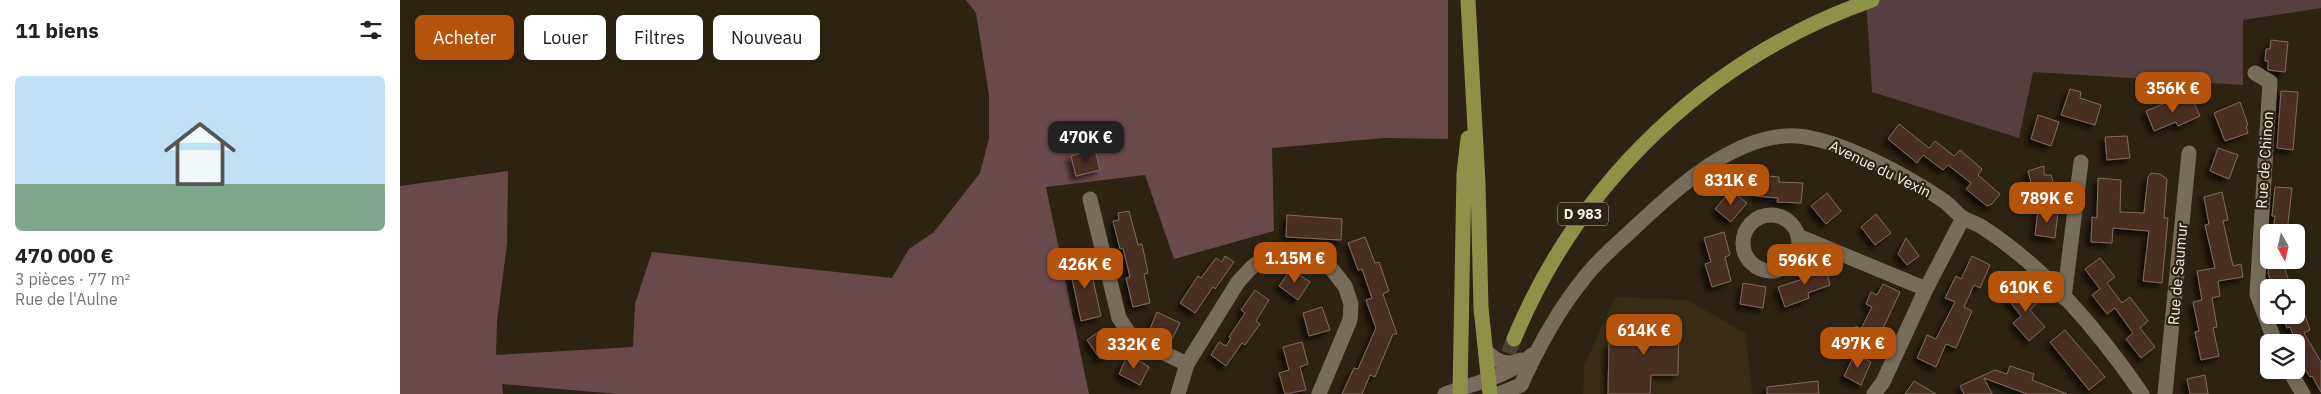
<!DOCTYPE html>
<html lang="fr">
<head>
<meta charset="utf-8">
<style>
  body { margin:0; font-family:"IBM Plex Sans",sans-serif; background:#f6f6f6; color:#222; height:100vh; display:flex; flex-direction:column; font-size:19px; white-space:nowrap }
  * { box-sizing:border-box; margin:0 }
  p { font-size:16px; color:#767676 }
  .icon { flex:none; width:28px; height:28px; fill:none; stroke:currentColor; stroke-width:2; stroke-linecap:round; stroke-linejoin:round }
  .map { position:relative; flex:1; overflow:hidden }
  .side { display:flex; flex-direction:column; background:#fff; width:400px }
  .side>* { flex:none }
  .top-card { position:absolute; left:15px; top:15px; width:475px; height:45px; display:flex; gap:10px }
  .needle { width:32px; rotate:172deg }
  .tools { position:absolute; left:1860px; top:224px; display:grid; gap:10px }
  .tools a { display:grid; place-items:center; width:45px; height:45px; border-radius:8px; background:#fff; box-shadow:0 2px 8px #0003; font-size:25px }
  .price { position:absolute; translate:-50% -42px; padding:0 11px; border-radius:10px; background:#b45309; color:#fff; font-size:16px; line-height:32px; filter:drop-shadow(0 1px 2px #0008) }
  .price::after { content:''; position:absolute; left:50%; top:30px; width:15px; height:11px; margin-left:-8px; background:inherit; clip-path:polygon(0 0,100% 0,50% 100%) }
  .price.active { background:#222; color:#fff }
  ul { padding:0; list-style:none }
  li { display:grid; align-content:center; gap:10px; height:265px; padding:0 15px }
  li+li { border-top:1px solid #e0e0e0 }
  li span { display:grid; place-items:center; height:155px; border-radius:8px; color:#555 }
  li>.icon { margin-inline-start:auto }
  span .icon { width:90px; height:90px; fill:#fffc; stroke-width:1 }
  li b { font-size:21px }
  h2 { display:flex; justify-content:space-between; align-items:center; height:60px; padding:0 15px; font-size:21px }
  .tag { padding:0 18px; border-radius:8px; background:#fff; box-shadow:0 2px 8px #0003; font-size:18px; line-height:45px }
  .tag.active { background:#b45309; color:#fff }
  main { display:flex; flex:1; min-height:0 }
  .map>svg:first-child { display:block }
  .built { fill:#392c15 }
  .green { fill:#553f41 }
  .forest { fill:#6a494d }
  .building { fill:#492e21; stroke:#806b61; filter:url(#shadow) }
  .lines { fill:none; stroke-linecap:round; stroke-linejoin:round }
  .major-tunnel { stroke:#4b4233; stroke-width:15; stroke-dasharray:15 8; stroke-linecap:butt }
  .minor { stroke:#786d5b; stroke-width:15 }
  .major { stroke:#8e9148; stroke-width:15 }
  .labels { text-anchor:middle; stroke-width:4.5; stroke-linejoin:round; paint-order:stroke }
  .shield { fill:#2d2313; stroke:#bab2a7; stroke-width:1 }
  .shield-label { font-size:14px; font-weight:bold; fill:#f7f0e6 }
  .street-label { font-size:15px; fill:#f7f0e6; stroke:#2d2313 }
</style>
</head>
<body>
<main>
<section class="side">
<h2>11 biens<svg class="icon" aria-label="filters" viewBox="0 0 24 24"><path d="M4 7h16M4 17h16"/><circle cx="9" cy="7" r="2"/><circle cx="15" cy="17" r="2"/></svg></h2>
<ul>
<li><span style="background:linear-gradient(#bfe0f5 70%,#7fa58c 0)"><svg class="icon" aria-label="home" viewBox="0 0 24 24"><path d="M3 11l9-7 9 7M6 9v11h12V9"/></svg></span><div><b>470 000 €</b><p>3 pièces · 77 m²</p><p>Rue de l'Aulne</p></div></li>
</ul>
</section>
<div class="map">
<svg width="1921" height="394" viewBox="0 0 1921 394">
  <defs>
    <filter id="shadow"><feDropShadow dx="-4.5" dy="4.5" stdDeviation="2.5" flood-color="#0009"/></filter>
  </defs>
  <rect width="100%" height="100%" fill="#2d2313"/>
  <polygon class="built" points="1215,297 1288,300 1346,334 1352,394 1183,394 1184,366"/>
  <polygon class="green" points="1466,0 1921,0 1921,8 1843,20 1843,85 1633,72 1619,138 1472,92"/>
  <polygon class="forest" points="566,0 1048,0 1048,139 984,138 872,148 874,231 774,259 745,175 646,187 689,394 217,394 102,384 103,394 0,394 0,186 108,171 107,244 97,321 96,355 233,347 235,304 252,252 492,278 509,249 534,232 580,173 589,138 589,95 576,13"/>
  <g class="building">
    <polygon points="1871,40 1888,42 1885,72 1868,70 1868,61 1865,61 1866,49 1870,49"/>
    <polygon points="1670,89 1681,92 1680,98 1701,105 1695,125 1661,115"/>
    <polygon points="1881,91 1898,92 1893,150 1877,148"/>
    <polygon points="1791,96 1800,116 1778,126 1776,122 1754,131 1746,111 1768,102 1769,105"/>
    <polygon points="1840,102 1848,125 1846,126 1848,133 1825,141 1814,113"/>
    <polygon points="1638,115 1659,122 1651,146 1631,139"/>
    <polygon points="1499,124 1529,148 1535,141 1554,156 1560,150 1582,169 1578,175 1600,194 1592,204 1587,206 1566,189 1571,183 1548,165 1543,170 1523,155 1517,163 1488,139"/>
    <polygon points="1727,136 1730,158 1707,160 1705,137"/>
    <polygon points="1818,148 1838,155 1829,179 1810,171"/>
    <polygon points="695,150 700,170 676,176 671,156"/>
    <polygon points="1644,166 1644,175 1651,175 1655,188 1634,193 1628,171"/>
    <polygon points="1751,173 1760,174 1767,179 1764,218 1768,218 1762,283 1743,281 1749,231 1713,228 1712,243 1691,242 1692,217 1697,218 1698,178 1721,180 1720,212 1744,213 1748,177"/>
    <polygon points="1357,175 1379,177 1379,182 1403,183 1401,203 1377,202 1378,198 1355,196"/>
    <polygon points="1875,187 1892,188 1887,232 1873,232 1875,216 1872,216"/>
    <polygon points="1331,190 1347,203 1331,222 1315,209"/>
    <polygon points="1822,192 1828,220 1823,221 1833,266 1841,264 1843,277 1818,281 1820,296 1812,298 1817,327 1813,328 1819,356 1801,360 1795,332 1799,331 1793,302 1802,300 1797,271 1815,268 1805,225 1809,224 1804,197"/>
    <polygon points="1427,193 1441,211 1426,224 1411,206"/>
    <polygon points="729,211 738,245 742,244 748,273 744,274 750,303 733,307 726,278 730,277 723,248 720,249 713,221 719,220 718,213"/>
    <polygon points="1638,211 1658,212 1655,238 1635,235"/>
    <polygon points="1476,214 1491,233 1475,245 1461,227"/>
    <polygon points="887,215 942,219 941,240 886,237"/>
    <polygon points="1324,232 1330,255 1325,257 1331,281 1312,287 1305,264 1311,262 1304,238"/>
    <polygon points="965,237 975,263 979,262 989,291 983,294 997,334 993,334 975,377 970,375 962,394 942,394 954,368 958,369 976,328 966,300 972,298 962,269 958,270 948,243"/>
    <polygon points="1506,238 1519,256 1507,265 1498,254"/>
    <polygon points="825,256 834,262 815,289 813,287 795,313 780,303 798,276 801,278 816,258 822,262"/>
    <polygon points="1572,256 1590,265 1580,288 1574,285 1564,307 1572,311 1556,348 1546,344 1536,367 1517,358 1527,335 1536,339 1555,302 1545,298 1556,276 1561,279"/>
    <polygon points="688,258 701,316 681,321 669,264"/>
    <polygon points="1700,258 1715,277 1707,283 1722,303 1730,297 1748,321 1740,328 1755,347 1741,358 1726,339 1733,333 1715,308 1707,314 1692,295 1700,289 1685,269"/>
    <polygon points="1870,260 1882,260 1891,288 1873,288 1868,273"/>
    <polygon points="1425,265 1430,285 1408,293 1409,298 1385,307 1378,287 1403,279 1400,273"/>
    <polygon points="891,269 910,282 898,300 879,286"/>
    <polygon points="1343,283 1366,287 1363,308 1340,304"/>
    <polygon points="1483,284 1500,292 1479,337 1472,334 1462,357 1445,349 1456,326 1461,329 1472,307 1466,304 1471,292 1477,295"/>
    <polygon points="1620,287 1624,287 1637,303 1630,310 1645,327 1629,341 1613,323 1621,316 1607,298"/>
    <polygon points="855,290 869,300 856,321 860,324 845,345 842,343 826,366 811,355 819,342 826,346 831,338 829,337 845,313 841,310"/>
    <polygon points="1896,295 1898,295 1910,330 1904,333 1921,362 1921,392 1912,376 1910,377 1904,368 1901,370 1896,361 1896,342 1890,327 1887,328 1882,315 1896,315"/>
    <polygon points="922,307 930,330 909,336 903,313"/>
    <polygon points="757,312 780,323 771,341 749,331"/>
    <polygon points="1235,316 1279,318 1278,375 1251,375 1250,394 1208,394 1209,343 1234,344"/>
    <polygon points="704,328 717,347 700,359 687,340"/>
    <polygon points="1665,330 1705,377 1689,390 1650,342"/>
    <polygon points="902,342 908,364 900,367 906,390 885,394 879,373 889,370 883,347"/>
    <polygon points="728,354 749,367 740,385 719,374"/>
    <polygon points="1455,354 1471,362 1461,385 1444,376"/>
    <polygon points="1610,366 1634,374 1632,380 1667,394 1627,394 1584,378 1592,394 1564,394 1560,386 1595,370 1607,374"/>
    <polygon points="1805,375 1808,394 1790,394 1787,379"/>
    <polygon points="1418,381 1419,394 1367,394 1367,387"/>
    <polygon points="1514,381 1536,394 1505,394"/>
  </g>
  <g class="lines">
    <polyline class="major-tunnel" points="1100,375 1114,339"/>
    <g class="minor">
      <polyline points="1855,73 1870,82 1857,294 1875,342"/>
      <polyline points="690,199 719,318 732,338 787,364"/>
      <circle cx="1371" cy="243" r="28"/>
      <polyline points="1398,236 1526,289"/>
      <polyline points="1664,298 1681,162"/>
      <path d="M1086,351c10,10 21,16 35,9"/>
      <polyline points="1889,370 1903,394"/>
      <polyline points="778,394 787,364 838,282 851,268 864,258 889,251 910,255 930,267 945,286 951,304 950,320 919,394"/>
      <path d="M1045,394c31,-12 62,-16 87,-39"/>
      <path d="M1099,394l22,-9c17,-38 37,-75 64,-108 13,-17 31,-32 47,-47 42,-39 103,-98 165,-94 43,3 112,41 147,65 7,5 12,12 19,17 7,4 16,6 22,11 63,41 114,103 157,165"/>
      <polyline points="1474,394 1483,382 1526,289 1563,218"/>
      <polyline points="1765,394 1789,153"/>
    </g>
    <g class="major">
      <polyline points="1068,0 1078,183 1081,308 1090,394"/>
      <path d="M1114,339c66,-159 196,-282 358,-339"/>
      <polyline points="1060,394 1064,174 1068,138"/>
    </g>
  </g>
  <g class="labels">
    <rect class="shield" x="1158" y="202.5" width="50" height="23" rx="4"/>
    <g class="shield-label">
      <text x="1183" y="219">D 983</text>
    </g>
    <g class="street-label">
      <text transform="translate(1865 160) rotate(-86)" y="5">Rue de Chinon</text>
      <text transform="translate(1480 169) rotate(26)" y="5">Avenue du Vexin</text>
      <text transform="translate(1778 274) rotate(-85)" y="5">Rue de Saumur</text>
    </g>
  </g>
</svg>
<div class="tools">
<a><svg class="needle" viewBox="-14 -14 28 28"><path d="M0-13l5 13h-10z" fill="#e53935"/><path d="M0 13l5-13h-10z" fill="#767676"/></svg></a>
<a><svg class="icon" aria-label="locate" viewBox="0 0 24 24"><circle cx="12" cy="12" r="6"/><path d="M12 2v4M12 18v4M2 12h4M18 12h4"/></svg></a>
<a><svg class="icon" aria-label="layers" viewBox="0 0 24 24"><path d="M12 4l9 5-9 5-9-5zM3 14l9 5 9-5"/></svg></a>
</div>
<b class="price" style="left:1773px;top:114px">356K €</b>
<b class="price active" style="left:686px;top:163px">470K €</b>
<b class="price" style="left:1331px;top:206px">831K €</b>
<b class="price" style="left:1647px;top:224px">789K €</b>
<b class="price" style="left:895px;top:284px">1.15M €</b>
<b class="price" style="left:1405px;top:286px">596K €</b>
<b class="price" style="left:685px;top:290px">426K €</b>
<b class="price" style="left:1626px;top:313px">610K €</b>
<b class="price" style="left:1244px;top:356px">614K €</b>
<b class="price" style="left:1458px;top:369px">497K €</b>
<b class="price" style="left:734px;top:370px">332K €</b>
<div class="top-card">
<a class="tag active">Acheter</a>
<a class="tag">Louer</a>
<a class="tag">Filtres</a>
<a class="tag">Nouveau</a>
</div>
</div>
</main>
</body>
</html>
